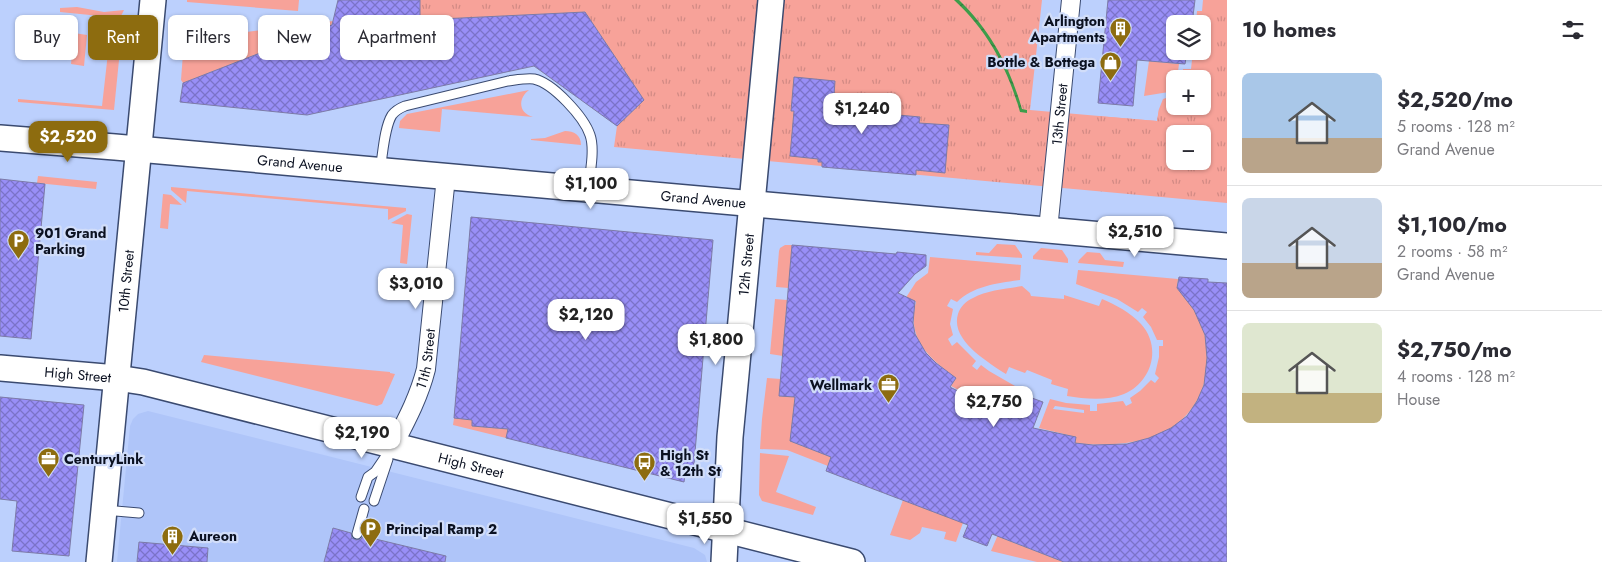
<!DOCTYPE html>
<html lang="en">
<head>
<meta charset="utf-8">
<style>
  body { margin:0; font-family:Jost,sans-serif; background:#f7f7f7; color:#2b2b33; height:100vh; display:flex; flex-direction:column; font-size:19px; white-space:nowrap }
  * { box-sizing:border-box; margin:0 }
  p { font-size:16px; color:#7c7c81 }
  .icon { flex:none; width:28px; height:28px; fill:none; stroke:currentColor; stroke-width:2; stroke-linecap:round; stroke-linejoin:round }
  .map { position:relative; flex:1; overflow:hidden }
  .side { display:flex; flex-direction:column; background:#fff; width:375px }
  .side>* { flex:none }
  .top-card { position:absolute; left:15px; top:15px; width:475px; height:45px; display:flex; gap:10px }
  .controls { position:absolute; left:1166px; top:15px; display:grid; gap:10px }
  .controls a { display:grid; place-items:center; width:45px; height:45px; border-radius:8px; background:#fff; box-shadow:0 1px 4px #0004; font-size:25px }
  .price { position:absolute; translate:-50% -42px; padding:0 11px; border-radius:10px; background:#fff; color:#222; font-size:16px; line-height:32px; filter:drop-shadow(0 1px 2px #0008) }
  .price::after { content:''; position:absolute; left:50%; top:30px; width:15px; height:11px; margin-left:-8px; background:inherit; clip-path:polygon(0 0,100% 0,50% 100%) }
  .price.on { background:#8d6c0f; color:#fff }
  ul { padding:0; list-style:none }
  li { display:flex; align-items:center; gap:15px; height:125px; padding:0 15px }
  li+li { border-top:1px solid #e1e1e2 }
  li span { display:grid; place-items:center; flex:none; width:140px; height:100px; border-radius:8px; color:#555 }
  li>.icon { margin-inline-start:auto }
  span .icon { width:60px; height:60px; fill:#fffc; stroke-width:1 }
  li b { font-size:21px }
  h2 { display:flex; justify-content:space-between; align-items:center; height:60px; padding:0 15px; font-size:21px }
  .pill { padding:0 18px; border-radius:8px; background:#fff; box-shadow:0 1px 4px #0004; font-size:18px; line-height:45px }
  .pill.on { background:#8d6c0f; color:#fff }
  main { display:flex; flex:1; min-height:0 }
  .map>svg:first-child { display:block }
  .built { fill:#afc5f9 }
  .green { fill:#f7a299; fill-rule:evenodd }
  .park { fill:url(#park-tufts); fill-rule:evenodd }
  .water { fill:url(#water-waves) }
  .building { fill:url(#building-cross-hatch); stroke:#7c7aa7 }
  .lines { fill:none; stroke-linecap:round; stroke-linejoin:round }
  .lane-casing { stroke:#3a4a70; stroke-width:11 }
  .street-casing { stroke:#3a4a70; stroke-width:20 }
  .secondary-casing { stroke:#3a4a70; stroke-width:28 }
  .lane { stroke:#fff; stroke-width:9 }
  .street { stroke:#fff; stroke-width:18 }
  .secondary { stroke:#fff; stroke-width:25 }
  .labels { text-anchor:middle; stroke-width:4.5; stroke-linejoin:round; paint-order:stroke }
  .poi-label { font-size:14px; font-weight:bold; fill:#0b1121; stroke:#d1ddf9; text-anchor:start }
  .street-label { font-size:14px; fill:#0b1121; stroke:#d1ddf9 }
</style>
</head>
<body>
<main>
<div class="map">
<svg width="1227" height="562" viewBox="0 0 1227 562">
  <defs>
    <pattern id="park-tufts" width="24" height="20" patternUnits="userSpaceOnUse" patternTransform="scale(1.25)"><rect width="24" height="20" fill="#f7a299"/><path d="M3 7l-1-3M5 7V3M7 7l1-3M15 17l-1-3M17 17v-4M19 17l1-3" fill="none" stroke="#d28a84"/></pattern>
    <pattern id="water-waves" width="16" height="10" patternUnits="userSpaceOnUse" patternTransform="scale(1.25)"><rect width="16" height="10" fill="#3d9d4a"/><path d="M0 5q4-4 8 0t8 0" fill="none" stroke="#317f3d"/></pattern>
    <pattern id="building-cross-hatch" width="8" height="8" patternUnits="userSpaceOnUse" patternTransform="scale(1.25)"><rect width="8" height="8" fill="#998ff7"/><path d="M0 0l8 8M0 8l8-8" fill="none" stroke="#7b73c8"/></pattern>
  </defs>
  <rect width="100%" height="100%" fill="#bcd0fd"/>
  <polygon class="built" points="148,411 694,548 705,555 707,562 117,562 130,426 133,419 138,414"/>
  <g class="green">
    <polygon points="187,0 299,0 298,11 187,2"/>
    <polygon points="1203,0 1227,0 1227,130 1202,134 1175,134 1175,161 1171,165 1097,116 1157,121 1159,109 1163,99 1175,95 1175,106 1202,106 1202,79 1182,79 1183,69 1191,69 1193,51 1202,51 1202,24 1196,24 1197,11 1202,11"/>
    <polygon points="77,7 104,12 124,10 120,18 60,12 60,8"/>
    <polygon points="333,21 331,25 183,83 181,80 184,40"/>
    <polygon points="74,33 87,35 84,66 71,64"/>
    <polygon points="114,39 121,40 114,110 18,102 18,99 102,106 109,44"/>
    <polygon points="1149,61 1179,64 1177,79 1175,79 1175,91 1144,96"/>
    <path d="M529,90c-11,8 -11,23 4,27l-91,-8 -2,23 -41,-4 1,-7 7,-7z"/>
    <path d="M565,131c9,0 16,4 16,14l-50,-5v-1l14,-1z"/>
    <polygon points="38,176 97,182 96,189 37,183"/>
    <polygon points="171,187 406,208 406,211 388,220 388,209 187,191 186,203 171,190"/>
    <polygon points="163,194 171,195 182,205 170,204 168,229 160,228"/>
    <polygon points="407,214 412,215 407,264 400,263 403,225 391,223"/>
    <polygon points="997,244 1015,245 1022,255 1022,258 976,255 976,252 989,253"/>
    <polygon points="785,245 792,245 789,288 776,287 779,251 780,248"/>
    <polygon points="1041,248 1062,250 1068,259 1068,263 1033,259 1033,256"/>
    <polygon points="1087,252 1100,253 1105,260 1124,262 1123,267 1078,263 1079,260"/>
    <path d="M930,257l91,8 -1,15c-22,3 -47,6 -63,22l-6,-3 -4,7 6,3 -3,15 3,11 -5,4 4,7 5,-4 19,19 -4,5 5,4 4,-5 8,6 26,15 -11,29 -53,-29 5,-8c-27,-20 -50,-39 -40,-76l-9,-4v-2l9,-14 12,-9z"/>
    <path d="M1078,270l100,9 -1,9c6,7 12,14 17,21 12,20 16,44 12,66 -13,64 -76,74 -131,68l1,-6 -37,-9 11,-29 16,4 24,2v6h7v-7l26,-3 3,5 6,-3 -2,-5 10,-7 11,-11 4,3 4,-5 -4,-4 4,-17v-11h4v-6h-6l-6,-13 -8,-10 4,-5 -5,-4 -4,4 -21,-13 -41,-15zM1055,406l29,4v3l-31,-4z"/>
    <path d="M1022,286l8,7 1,3 33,3v-4l35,11 3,-7c14,6 28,13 39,25 21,23 11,58 -17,70 -17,7 -39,5 -57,2l1,-7 -17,-5 1,-4 -25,-10 -2,3 -16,-6 -3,7c-18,-12 -56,-34 -48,-60 2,-7 8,-13 15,-16 14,-8 33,-9 49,-12z"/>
    <polygon points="775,299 787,300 783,356 770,354"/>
    <polygon points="204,355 390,372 390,373 395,374 382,404 377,406 201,362"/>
    <polygon points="767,378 781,379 795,397 790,441 831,457 828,466 787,450 760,449 762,419"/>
    <polygon points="454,418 472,420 472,426 508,429 506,438 453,425"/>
    <polygon points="760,453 789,456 776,492 816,507 813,515 762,501 759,495"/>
    <polygon points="903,500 953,519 968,509 956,542 944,539 946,532 922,527 920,533 910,540 890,535"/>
    <polygon points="1003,523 1007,540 1064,562 1037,562 991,551"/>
  </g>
  <path class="park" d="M420,0h622l-12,110 127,11 2,-12 48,4 10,-113h10v203l-613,-56 3,-21 27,-26 -59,-88 -165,8zM1175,134h27v27h-27z"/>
  <path class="water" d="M954,0h5c32,31 51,67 63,109l5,1v3l-7,-1c-12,-43 -33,-82 -66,-112z"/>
  <g class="building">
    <polygon points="338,0 420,0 420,20 585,12 644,100 617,126 534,66 307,115 180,102 183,83 332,25"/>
    <polygon points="1108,0 1195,0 1192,24 1175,24 1175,51 1187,51 1185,64 1137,60 1133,106 1098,103"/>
    <polygon points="794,77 835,81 833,109 920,117 919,123 949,125 945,173 916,170 916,175 822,167 822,162 818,162 818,159 790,156 794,111 791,111"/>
    <polygon points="0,179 45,184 31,339 0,336"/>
    <polygon points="471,217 713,240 693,476 685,475 684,482 506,438 508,429 472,426 472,420 454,418"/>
    <polygon points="792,245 896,254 897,252 926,255 926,266 915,274 898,293 915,301 913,323 915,334 926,353 936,363 956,378 950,387 1009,418 1018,393 1043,402 1033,428 1076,437 1075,443 1093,445 1127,444 1149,438 1171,428 1187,416 1197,401 1204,385 1207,358 1205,335 1194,310 1177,288 1179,277 1208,279 1208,282 1227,283 1227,562 1064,562 992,534 987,546 963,537 968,525 826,471 831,457 790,441 795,397 779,396"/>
    <polygon points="0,397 84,405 69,556 12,551 17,501 0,499"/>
    <polygon points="333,528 351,533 352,538 356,540 361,539 363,536 446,556 445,562 324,562"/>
    <polygon points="139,542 208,548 207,562 137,562"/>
  </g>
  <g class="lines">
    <defs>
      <g id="lane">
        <path d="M380,170c3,-16 4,-42 12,-55 3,-4 8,-7 13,-9l103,-25c8,-1 18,-3 26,-2 19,4 50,38 56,56 5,14 0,39 -2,54"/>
        <polyline points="361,497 368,477 375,472 392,447"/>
        <polyline points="374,501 388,459"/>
        <polyline points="104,510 139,513"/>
        <polyline points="357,534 364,509"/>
      </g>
      <g id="street">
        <path id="s1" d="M1048,230l23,-230"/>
        <path id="s2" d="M393,446c13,-25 26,-49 33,-77l20,-192"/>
      </g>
      <g id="secondary">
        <path id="s3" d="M0,138l115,9 1112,99"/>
        <path id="s4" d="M0,368l117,10 26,4 709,180"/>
        <path id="s5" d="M99,562l54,-562"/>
        <path id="s6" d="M724,562l6,-125 6,-63 35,-374"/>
      </g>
    </defs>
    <use href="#lane" class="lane-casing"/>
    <use href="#street" class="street-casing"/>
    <use href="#secondary" class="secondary-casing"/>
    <use href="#lane" class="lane"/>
    <use href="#street" class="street"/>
    <use href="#secondary" class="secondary"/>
  </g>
  <defs>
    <symbol id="building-pin" viewBox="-11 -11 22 30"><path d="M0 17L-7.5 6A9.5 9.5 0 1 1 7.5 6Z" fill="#8d6c0f" stroke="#d1ddf9"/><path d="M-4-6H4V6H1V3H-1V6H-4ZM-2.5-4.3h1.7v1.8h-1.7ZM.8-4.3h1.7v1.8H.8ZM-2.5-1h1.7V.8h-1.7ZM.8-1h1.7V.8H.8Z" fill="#fff"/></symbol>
    <symbol id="shop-pin" viewBox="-11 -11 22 30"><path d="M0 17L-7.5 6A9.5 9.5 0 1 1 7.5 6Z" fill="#8d6c0f" stroke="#d1ddf9"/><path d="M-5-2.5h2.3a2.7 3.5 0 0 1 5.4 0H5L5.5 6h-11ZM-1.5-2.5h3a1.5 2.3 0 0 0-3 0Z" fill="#fff"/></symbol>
    <symbol id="parking-pin" viewBox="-11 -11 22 30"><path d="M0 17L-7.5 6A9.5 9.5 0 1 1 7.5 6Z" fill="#8d6c0f" stroke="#d1ddf9"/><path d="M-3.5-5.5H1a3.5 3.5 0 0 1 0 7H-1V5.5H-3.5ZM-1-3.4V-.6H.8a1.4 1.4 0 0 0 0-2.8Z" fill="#fff"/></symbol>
    <symbol id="office-pin" viewBox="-11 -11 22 30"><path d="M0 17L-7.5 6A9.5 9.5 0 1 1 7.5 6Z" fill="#8d6c0f" stroke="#d1ddf9"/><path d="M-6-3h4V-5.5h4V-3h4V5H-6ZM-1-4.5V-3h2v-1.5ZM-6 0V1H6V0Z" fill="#fff"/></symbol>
    <symbol id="bus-pin" viewBox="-11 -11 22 30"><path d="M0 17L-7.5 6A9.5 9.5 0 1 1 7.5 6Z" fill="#8d6c0f" stroke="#d1ddf9"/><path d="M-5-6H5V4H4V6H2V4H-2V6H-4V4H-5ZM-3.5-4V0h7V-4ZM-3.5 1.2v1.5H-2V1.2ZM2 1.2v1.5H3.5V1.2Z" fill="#fff"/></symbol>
  </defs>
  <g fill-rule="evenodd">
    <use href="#building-pin" x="1108" y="16" width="25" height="34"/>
    <use href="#shop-pin" x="1098" y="50" width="25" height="34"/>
    <use href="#parking-pin" x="6" y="228" width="25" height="34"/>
    <use href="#office-pin" x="876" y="372" width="25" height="34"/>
    <use href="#office-pin" x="36" y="446" width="25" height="34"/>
    <use href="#bus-pin" x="632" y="450" width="25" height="34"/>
    <use href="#parking-pin" x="358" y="516" width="25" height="34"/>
    <use href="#building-pin" x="160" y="524" width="25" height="34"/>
  </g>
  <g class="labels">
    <g class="poi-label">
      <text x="1105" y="26" text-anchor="end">Arlington<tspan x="1105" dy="16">Apartments</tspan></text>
      <text x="1095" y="67" text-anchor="end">Bottle &amp; Bottega</text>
      <text x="35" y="238">901 Grand<tspan x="35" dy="16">Parking</tspan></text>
      <text x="872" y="390" text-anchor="end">Wellmark</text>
      <text x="660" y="460">High St<tspan x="660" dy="16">&amp; 12th St</tspan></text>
      <text x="64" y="464">CenturyLink</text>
      <text x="386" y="534">Principal Ramp 2</text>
      <text x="189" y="541">Aureon</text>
    </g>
    <g class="street-label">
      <text dy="5" stroke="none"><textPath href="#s1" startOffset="116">13th Street</textPath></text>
      <text dy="5" stroke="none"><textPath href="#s3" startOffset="301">Grand Avenue</textPath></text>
      <text dy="5" stroke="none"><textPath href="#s3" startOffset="706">Grand Avenue</textPath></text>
      <text dy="5" stroke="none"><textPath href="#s6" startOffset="298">12th Street</textPath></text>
      <text dy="5" stroke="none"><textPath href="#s5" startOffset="282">10th Street</textPath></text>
      <text dy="5" stroke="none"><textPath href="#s2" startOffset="94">11th Street</textPath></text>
      <text dy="5" stroke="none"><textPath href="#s4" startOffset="78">High Street</textPath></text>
      <text dy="5" stroke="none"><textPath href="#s4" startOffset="482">High Street</textPath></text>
    </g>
  </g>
</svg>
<div class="controls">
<a><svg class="icon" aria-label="layers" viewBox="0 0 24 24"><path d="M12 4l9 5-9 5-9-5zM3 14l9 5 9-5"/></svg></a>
<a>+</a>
<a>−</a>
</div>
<b class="price" style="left:862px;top:135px">$1,240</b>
<b class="price on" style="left:68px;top:163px">$2,520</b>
<b class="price" style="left:591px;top:210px">$1,100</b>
<b class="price" style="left:1135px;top:258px">$2,510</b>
<b class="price" style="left:416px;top:310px">$3,010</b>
<b class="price" style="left:586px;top:341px">$2,120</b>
<b class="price" style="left:716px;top:366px">$1,800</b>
<b class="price" style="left:994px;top:428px">$2,750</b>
<b class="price" style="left:362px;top:459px">$2,190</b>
<b class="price" style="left:705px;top:545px">$1,550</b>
<div class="top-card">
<a class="pill">Buy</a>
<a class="pill on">Rent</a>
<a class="pill">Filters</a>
<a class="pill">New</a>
<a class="pill">Apartment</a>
</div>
</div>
<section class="side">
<h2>10 homes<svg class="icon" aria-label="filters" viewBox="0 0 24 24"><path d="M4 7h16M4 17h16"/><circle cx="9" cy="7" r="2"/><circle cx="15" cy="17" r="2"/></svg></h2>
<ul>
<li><span style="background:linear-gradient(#a9c7e8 65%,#b9a48a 0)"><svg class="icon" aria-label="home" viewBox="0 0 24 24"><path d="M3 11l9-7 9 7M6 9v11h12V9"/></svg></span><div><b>$2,520/mo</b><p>5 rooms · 128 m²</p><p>Grand Avenue</p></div></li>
<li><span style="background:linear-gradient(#c9d6e8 65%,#b9a48a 0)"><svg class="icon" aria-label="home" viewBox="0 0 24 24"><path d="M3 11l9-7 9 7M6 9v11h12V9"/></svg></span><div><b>$1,100/mo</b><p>2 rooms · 58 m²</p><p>Grand Avenue</p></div></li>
<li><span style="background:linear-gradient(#dfe7d0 70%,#c2b280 0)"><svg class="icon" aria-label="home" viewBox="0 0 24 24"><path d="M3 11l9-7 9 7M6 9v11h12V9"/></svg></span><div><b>$2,750/mo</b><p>4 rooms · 128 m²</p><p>House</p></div></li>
</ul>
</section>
</main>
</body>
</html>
